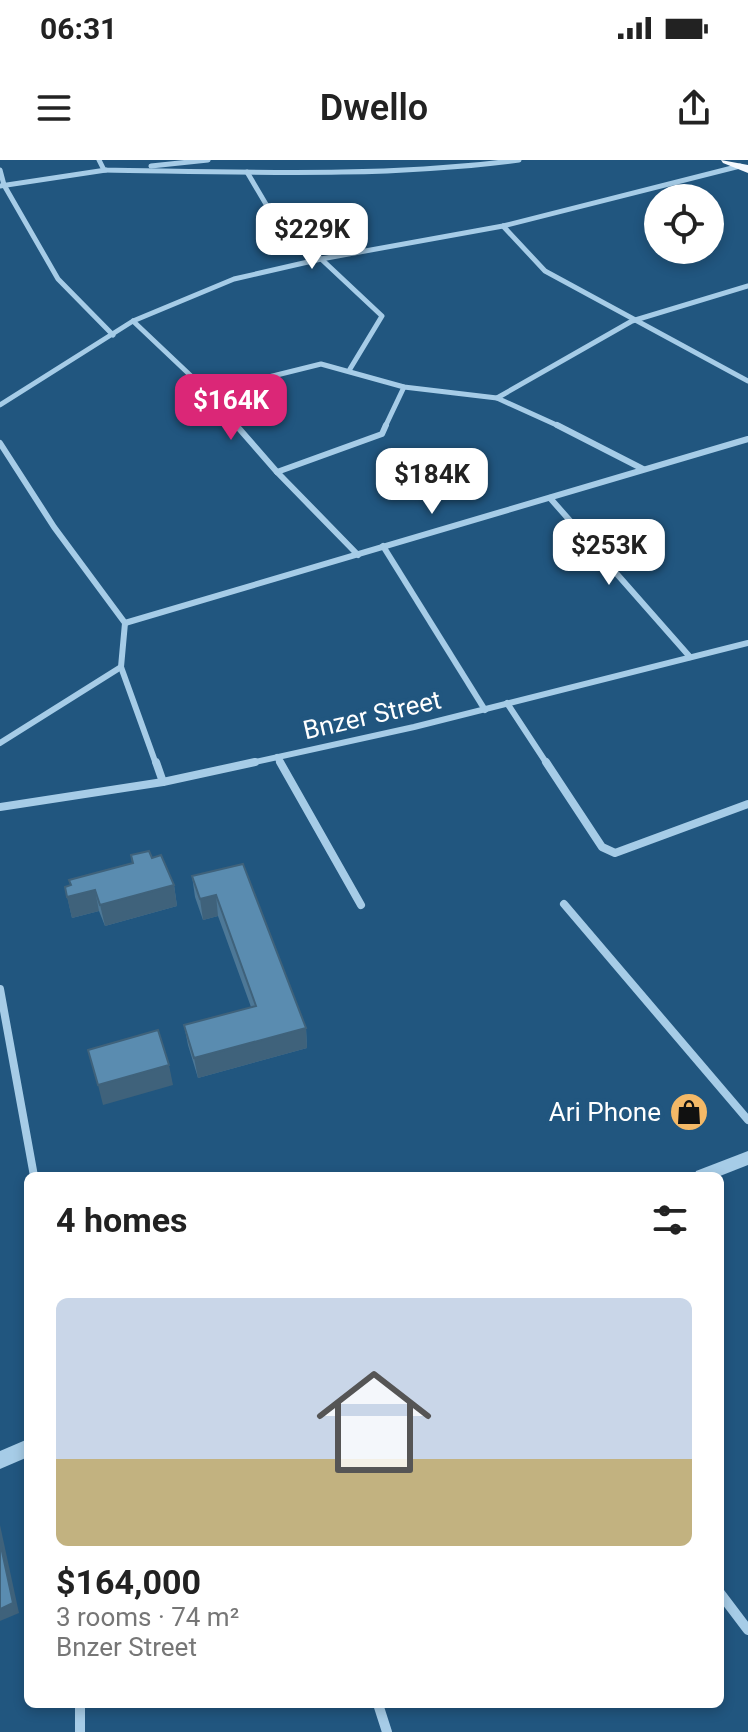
<!DOCTYPE html>
<html lang="en">
<head>
<meta charset="utf-8">
<style>
  body { margin:0; font-family:Roboto,sans-serif; background:#f2f2f2; color:#222; height:100vh; display:flex; flex-direction:column; font-size:30px; white-space:nowrap }
  * { box-sizing:border-box; margin:0 }
  p { font-size:26px; color:#767676 }
  .icon { flex:none; width:44px; height:44px; fill:none; stroke:currentColor; stroke-width:2; stroke-linecap:round; stroke-linejoin:round }
  .map { position:relative; flex:1; overflow:hidden }
  .drawer { position:absolute; left:24px; top:1012px; width:700px; height:536px; display:flex; flex-direction:column; background:#fff; border-radius:12px; box-shadow:0 4px 12px #0003 }
  .drawer>* { flex:none }
  .tools { position:absolute; left:644px; top:24px; display:grid; gap:16px }
  .tools a { display:grid; place-items:center; width:80px; height:80px; border-radius:50%; background:#fff; box-shadow:0 4px 12px #0003; font-size:40px }
  .price { position:absolute; translate:-50% -68px; padding:0 18px; border-radius:16px; background:#fff; color:#222; font-size:26px; line-height:52px; filter:drop-shadow(0 2px 4px #0008) }
  .price::after { content:''; position:absolute; left:50%; top:48px; width:24px; height:18px; margin-left:-12px; background:inherit; clip-path:polygon(0 0,100% 0,50% 100%) }
  .price.selected { background:#db2777; color:#fff }
  ul { padding:0; list-style:none }
  li { display:grid; align-content:center; gap:16px; height:424px; padding:0 32px }
  li span { display:grid; place-items:center; height:248px; border-radius:12px; color:#555 }
  li>.icon { margin-inline-start:auto }
  span .icon { width:144px; height:144px; fill:#fffc; stroke-width:1 }
  li b { font-size:34px }
  h2 { display:flex; justify-content:space-between; align-items:center; height:96px; padding:0 32px; font-size:34px }
  .status { display:flex; justify-content:space-between; align-items:center; height:56px; padding:0 40px; background:#fff; direction:ltr }
  .status svg { height:22px; fill:currentColor }
  header { display:flex; justify-content:space-between; align-items:center; height:104px; padding:0 32px; background:#fff; font-size:36px; font-weight:600 }
  .map>svg:first-child { display:block }
  .lines { fill:none; stroke-linecap:round; stroke-linejoin:round }
  .minor-far3 { stroke:#a6cce7; stroke-width:5 }
  .minor-far2 { stroke:#a6cce7; stroke-width:6 }
  .minor-far1 { stroke:#a6cce7; stroke-width:8 }
  .minor { stroke:#a6cce7; stroke-width:10 }
  .tertiary { fill:#a6cce7; fill-rule:evenodd }
  .trunk { fill:#f4f9fe; fill-rule:evenodd }
  .wall { fill:#4d7897 }
  .shaded-wall { fill:#3f627b }
  .building { fill:#5a8cb0; stroke:#3f627b; stroke-width:2 }
  .labels { text-anchor:middle; stroke-width:8; stroke-linejoin:round; paint-order:stroke }
  .street-label { font-size:26px; fill:#fff; stroke:#21567f }
  .poi-label { font-size:26px; fill:#fff; stroke:#21567f; text-anchor:end }
</style>
</head>
<body>
<div class="status"><b>06:31</b><svg viewBox="0 0 49 12"><path d="M0 12V9h3v3zM5 12V6h3v6zM10 12V3h3v9zM15 12V0h3v12zM26 1h20v11H26zM47 4h2v5h-2z"/></svg></div>
<header><svg class="icon" aria-label="menu" viewBox="0 0 24 24"><path d="M4 6h16M4 12h16M4 18h16"/></svg>Dwello<svg class="icon" aria-label="share" viewBox="0 0 24 24"><path d="M12 15V3M7 8l5-5 5 5M5 13v7h14v-7"/></svg></header>
<div class="map">
<svg width="748" height="1572" viewBox="0 0 748 1572">
  <rect width="100%" height="100%" fill="#21567f"/>
  <g class="lines">
    <g class="minor-far3">
      <path d="M99,0l5,10c139,2 277,8 415,-10"/>
      <polyline points="151,6 208,0"/>
      <polyline points="0,10 4,25 58,119 113,175"/>
      <polyline points="247,12 270,51 382,156 350,209"/>
      <polyline points="0,26 106,10"/>
      <polyline points="503,66 545,111 748,221"/>
      <polyline points="133,161 208,232 238,267"/>
      <polyline points="208,232 321,204 404,227 497,238 561,267"/>
      <polyline points="497,238 632,161 748,126"/>
      <polyline points="0,245 133,161 234,119 321,99 503,66 740,6"/>
      <polyline points="385,267 404,227"/>
    </g>
    <g class="minor-far2">
      <polyline points="236,265 277,312"/>
      <polyline points="557,265 643,309"/>
      <polyline points="0,283 54,367 125,463 121,507 156,604"/>
      <polyline points="550,338 690,497"/>
      <polyline points="383,386 485,550"/>
      <polyline points="358,395 277,312 382,274 386,265"/>
      <polyline points="125,463 748,279"/>
      <polyline points="507,543 547,604"/>
      <polyline points="0,583 121,507"/>
      <polyline points="277,597 281,604"/>
      <polyline points="246,604 414,567 748,483"/>
    </g>
    <g class="minor-far1">
      <polyline points="156,602 163,622"/>
      <polyline points="280,602 361,745"/>
      <polyline points="546,602 602,687 615,693 748,644"/>
      <polyline points="0,647 163,622 255,602"/>
      <polyline points="564,744 748,960"/>
      <polyline points="0,829 34,1016"/>
    </g>
    <g class="minor">
      <polyline points="720,1433 748,1470"/>
      <polyline points="80,1544 80,1572"/>
      <polyline points="378,1544 387,1572"/>
    </g>
    <g class="tertiary">
      <polygon points="748,991 748,1005 720,1016 694,1016 696,1011"/>
      <polygon points="28,1279 28,1297 0,1309 0,1291"/>
    </g>
    <polygon class="trunk" points="721,0 748,5 748,13 723,3"/>
  </g>
  <g class="wall">
    <polygon points="131,695 174,725 177,746 105,766 99,751 72,758 65,727 132,703"/>
    <polygon points="243,704 306,868 307,888 198,918 188,885 184,865 251,847 218,756 203,760 195,737 192,716"/>
  </g>
  <g class="shaded-wall">
    <polygon points="174,725 177,746 105,766 100,745"/>
    <polygon points="95,730 99,751 72,758 67,737"/>
    <polygon points="216,735 218,756 203,760 200,739"/>
    <polygon points="306,868 307,888 198,918 194,898"/>
    <polygon points="169,905 173,925 103,945 98,925"/>
    <polygon points="0,1365 19,1453 0,1461"/>
  </g>
  <g class="building">
    <polygon points="149,691 152,698 161,695 174,725 100,745 95,730 67,737 65,727 71,725 69,720 133,703 131,695"/>
    <polygon points="243,704 306,868 194,898 184,865 256,846 216,735 200,739 192,716"/>
    <polygon points="158,870 169,905 98,925 88,890"/>
    <polygon points="0,1382 13,1443 0,1449"/>
  </g>
  <defs>
    <symbol id="shop-disc" viewBox="-11 -11 22 22"><circle r="9.5" fill="#f4b967" stroke="#21567f"/><path d="M-5-2.5h2.3a2.7 3.5 0 0 1 5.4 0H5L5.5 6h-11ZM-1.5-2.5h3a1.5 2.3 0 0 0-3 0Z" fill="#111"/></symbol>
  </defs>
  <g fill-rule="evenodd">
    <use href="#shop-disc" x="667" y="930" width="44" height="44"/>
  </g>
  <g class="labels">
    <g class="street-label">
      <text transform="translate(372 555) rotate(-13)" y="9">Bnzer Street</text>
    </g>
    <g class="poi-label">
      <text x="661" y="961">Ari Phone</text>
    </g>
  </g>
</svg>
<div class="tools">
<a><svg class="icon" aria-label="locate" viewBox="0 0 24 24"><circle cx="12" cy="12" r="6"/><path d="M12 2v4M12 18v4M2 12h4M18 12h4"/></svg></a>
</div>
<b class="price" style="left:312px;top:111px">$229K</b>
<b class="price selected" style="left:231px;top:282px">$164K</b>
<b class="price" style="left:432px;top:356px">$184K</b>
<b class="price" style="left:609px;top:427px">$253K</b>
<section class="drawer">
<h2>4 homes<svg class="icon" aria-label="filters" viewBox="0 0 24 24"><path d="M4 7h16M4 17h16"/><circle cx="9" cy="7" r="2"/><circle cx="15" cy="17" r="2"/></svg></h2>
<ul>
<li><span style="background:linear-gradient(#c9d6e8 65%,#c2b280 0)"><svg class="icon" aria-label="home" viewBox="0 0 24 24"><path d="M3 11l9-7 9 7M6 9v11h12V9"/></svg></span><div><b>$164,000</b><p>3 rooms · 74 m²</p><p>Bnzer Street</p></div></li>
</ul>
</section>
</div>
</body>
</html>
